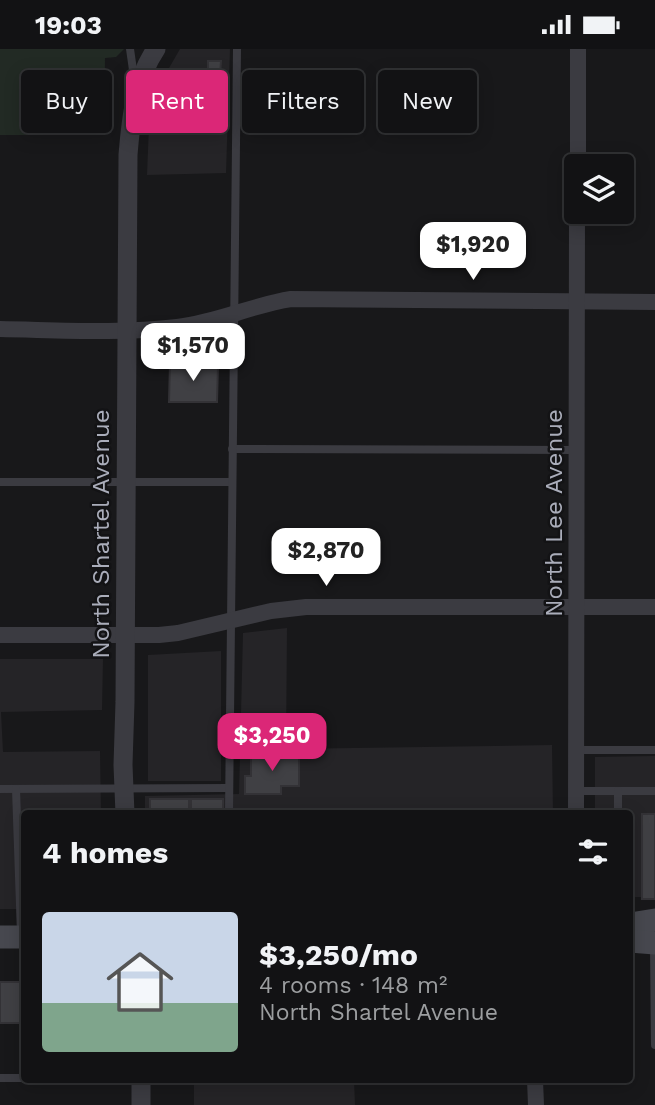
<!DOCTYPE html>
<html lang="en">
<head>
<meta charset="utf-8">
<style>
  body { margin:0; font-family:"Work Sans",sans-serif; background:#1f2022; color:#f1f3f6; height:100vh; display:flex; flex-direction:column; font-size:26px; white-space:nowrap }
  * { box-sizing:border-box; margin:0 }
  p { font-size:23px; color:#9c9ea0 }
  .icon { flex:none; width:38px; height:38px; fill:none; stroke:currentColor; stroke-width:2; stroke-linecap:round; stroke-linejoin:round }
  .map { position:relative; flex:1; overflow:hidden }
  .panel { position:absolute; left:21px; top:761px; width:612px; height:273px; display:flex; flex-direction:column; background:#121214; border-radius:7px; box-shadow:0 4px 18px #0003,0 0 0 2px #313234 }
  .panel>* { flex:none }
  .top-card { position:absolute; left:21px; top:21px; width:614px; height:63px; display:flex; gap:14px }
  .fabs { position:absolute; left:564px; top:105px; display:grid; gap:14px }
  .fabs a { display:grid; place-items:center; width:70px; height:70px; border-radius:7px; background:#121214; box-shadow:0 4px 18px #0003,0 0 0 2px #313234; font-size:35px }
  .price { position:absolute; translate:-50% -60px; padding:0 16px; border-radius:14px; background:#fff; color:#222; font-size:23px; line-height:46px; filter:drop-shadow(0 2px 4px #0008) }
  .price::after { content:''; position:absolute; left:50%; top:42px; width:21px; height:16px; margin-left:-10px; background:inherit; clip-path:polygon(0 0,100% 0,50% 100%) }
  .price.current { background:#db2777; color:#fff }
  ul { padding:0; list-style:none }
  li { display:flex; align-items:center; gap:21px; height:175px; padding:0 21px }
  li span { display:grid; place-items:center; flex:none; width:196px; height:140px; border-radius:7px; color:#555 }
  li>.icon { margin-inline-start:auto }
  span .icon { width:84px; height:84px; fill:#fffc; stroke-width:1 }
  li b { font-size:30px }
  h2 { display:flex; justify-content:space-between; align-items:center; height:84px; padding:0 21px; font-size:30px }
  .tag { padding:0 24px; border-radius:7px; background:#121214; box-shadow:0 4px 18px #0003,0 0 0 2px #313234; font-size:24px; line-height:63px }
  .tag.current { background:#db2777; color:#fff }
  .status { display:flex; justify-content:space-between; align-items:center; height:49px; padding:0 35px; background:#121214; direction:ltr }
  .status svg { height:19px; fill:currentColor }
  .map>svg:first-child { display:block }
  .built { fill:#252427 }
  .green { fill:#222a24 }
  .building { fill:#404044; stroke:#333236; stroke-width:2 }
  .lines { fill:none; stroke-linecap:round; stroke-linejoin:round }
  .service { stroke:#3b3b41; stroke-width:8 }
  .minor { stroke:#3b3b41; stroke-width:16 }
  .tertiary { stroke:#3b3b41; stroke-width:19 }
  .secondary { stroke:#47484f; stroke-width:23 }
  .labels { text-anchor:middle; stroke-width:5; stroke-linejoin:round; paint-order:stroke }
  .street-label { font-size:24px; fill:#aaadba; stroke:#131315 }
</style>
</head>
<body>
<div class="status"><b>19:03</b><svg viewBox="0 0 49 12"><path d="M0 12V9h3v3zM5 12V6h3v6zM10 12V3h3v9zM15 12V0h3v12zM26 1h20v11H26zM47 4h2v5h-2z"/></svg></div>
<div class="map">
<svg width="655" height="1056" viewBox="0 0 655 1056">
  <rect width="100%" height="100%" fill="#18181a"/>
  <g class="built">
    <polygon points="180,0 230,0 226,124 147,126 150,52"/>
    <polygon points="287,579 286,700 552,696 553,765 145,765 145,747 239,745 243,584"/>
    <polygon points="221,602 221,732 148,732 148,606"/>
    <polygon points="0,610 103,610 102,661 1,663 3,703 100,702 101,765 24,765 24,860 0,860"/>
    <polygon points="655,707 655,848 630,848 630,765 595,765 595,708"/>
    <polygon points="251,1031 354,1031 355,1056 194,1056 194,1033 250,1033"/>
  </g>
  <polygon class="green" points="0,0 124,0 116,8 105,9 104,86 0,86"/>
  <g class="building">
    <polygon points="208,12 221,12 220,27 208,26"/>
    <polygon points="170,314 182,314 182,317 218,316 217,353 169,353"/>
    <polygon points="251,705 299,705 299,737 281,737 281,745 245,745 245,727 251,727"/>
    <rect x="150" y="750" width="39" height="15"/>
    <rect x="191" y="750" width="32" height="15"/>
    <rect x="40" y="760" width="61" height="5"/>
    <rect x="642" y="765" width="13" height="85"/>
    <rect x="0" y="933" width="24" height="41"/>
  </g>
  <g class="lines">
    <g class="service">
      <polyline points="130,0 135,35"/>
      <polyline points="232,400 577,401"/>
      <polyline points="0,433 232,433"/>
      <polyline points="576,701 655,701"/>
      <polyline points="0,740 229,739"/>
      <polyline points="16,740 21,885"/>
      <polyline points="576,742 655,742"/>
      <polyline points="618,742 618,765"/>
      <polyline points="229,765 237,0"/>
      <polyline points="654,897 655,996"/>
      <polyline points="0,1029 24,1029"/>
    </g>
    <g class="minor">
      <polyline points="578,117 578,0"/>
      <path d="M0,280c58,1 120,5 177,-2 39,-4 75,-22 114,-28l364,3"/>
      <polyline points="0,586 159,586 178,584 271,562 306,558 655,558"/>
      <polyline points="576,765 577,163"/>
      <polyline points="535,1031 536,1056"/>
    </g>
    <g class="tertiary">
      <path d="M125,765l-2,-49 2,-63 3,-547c3,-37 7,-75 28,-106"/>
      <polyline points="141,1056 141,1031"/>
    </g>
    <g class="secondary">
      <polyline points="630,875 655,871"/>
      <polyline points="0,888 24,888"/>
      <polyline points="630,892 655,894"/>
    </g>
  </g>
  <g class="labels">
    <g class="street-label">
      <text transform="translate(554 464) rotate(-90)" y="8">North Lee Avenue</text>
      <text transform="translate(101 485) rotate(-90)" y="8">North Shartel Avenue</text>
    </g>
  </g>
</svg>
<div class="fabs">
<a><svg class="icon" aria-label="layers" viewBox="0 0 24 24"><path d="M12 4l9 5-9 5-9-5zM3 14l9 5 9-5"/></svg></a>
</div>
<b class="price" style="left:473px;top:233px">$1,920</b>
<b class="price" style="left:193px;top:334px">$1,570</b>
<b class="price" style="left:326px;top:539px">$2,870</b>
<b class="price current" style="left:272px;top:724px">$3,250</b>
<div class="top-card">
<a class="tag">Buy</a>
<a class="tag current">Rent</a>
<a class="tag">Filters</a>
<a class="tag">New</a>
</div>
<section class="panel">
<h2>4 homes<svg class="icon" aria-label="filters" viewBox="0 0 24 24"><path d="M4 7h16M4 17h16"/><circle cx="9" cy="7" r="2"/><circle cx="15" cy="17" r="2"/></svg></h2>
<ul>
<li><span style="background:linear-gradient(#c9d6e8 65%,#7fa58c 0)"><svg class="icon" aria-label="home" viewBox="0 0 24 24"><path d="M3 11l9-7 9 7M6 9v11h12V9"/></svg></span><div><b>$3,250/mo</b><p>4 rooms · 148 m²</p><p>North Shartel Avenue</p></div></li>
</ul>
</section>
</div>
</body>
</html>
